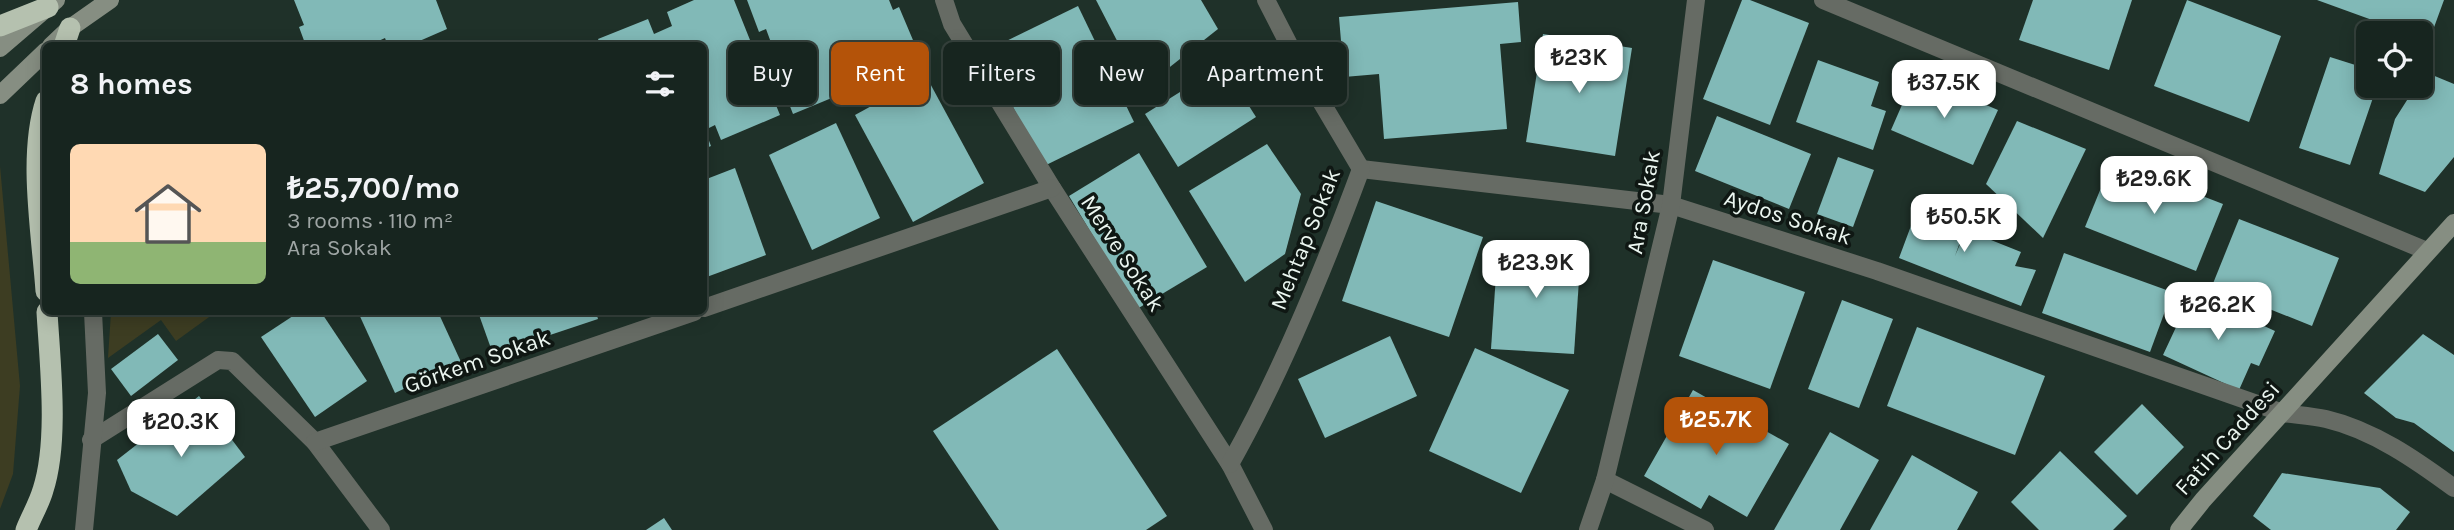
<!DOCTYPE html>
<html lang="en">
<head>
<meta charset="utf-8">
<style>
  body { margin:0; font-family:Karla,sans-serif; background:#24312c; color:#f1f3f6; height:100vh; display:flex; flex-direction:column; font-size:26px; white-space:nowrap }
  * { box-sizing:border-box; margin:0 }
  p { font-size:23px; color:#9ea5a4 }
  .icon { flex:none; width:38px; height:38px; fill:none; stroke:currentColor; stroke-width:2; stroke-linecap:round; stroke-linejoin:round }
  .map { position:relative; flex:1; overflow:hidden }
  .sheet { position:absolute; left:42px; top:42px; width:665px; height:273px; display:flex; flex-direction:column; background:#17251f; border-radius:10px; box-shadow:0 4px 18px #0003,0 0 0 2px #36423d }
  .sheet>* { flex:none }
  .banner { position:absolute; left:728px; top:42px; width:665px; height:63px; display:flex; gap:14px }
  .fabs { position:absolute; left:2356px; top:21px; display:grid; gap:14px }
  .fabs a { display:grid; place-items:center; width:77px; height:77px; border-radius:10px; background:#17251f; box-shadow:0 4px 18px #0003,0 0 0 2px #36423d; font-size:35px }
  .price { position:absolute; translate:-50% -60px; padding:0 16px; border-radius:14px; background:#fff; color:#222; font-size:23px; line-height:46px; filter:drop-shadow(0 2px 4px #0008) }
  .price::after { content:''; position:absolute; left:50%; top:42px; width:21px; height:16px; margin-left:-10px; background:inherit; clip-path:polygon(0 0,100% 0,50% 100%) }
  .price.current { background:#b45309; color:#fff }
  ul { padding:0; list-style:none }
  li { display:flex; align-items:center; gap:21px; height:175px; padding:0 28px }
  li span { display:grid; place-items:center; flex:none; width:196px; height:140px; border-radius:10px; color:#555 }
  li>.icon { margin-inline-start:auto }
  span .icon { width:84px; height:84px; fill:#fffc; stroke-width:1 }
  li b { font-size:30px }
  h2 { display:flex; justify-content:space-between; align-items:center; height:84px; padding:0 28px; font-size:30px }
  .pill { padding:0 24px; border-radius:10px; background:#17251f; box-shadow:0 4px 18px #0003,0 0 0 2px #36423d; font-size:24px; line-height:63px }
  .pill.current { background:#b45309; color:#fff }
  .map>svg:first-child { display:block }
  .green { fill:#3d3d22 }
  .building { fill:#81b9b7 }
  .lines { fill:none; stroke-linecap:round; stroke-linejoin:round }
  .street { stroke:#666b64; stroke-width:18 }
  .secondary { stroke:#868e82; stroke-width:18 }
  .highway { stroke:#b5c1af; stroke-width:21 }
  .labels { text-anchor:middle; stroke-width:7; stroke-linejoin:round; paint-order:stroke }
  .street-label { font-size:23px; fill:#ebf6f0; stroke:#0f1713 }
</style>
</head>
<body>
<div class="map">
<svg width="2454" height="530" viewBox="0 0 2454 530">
  <rect width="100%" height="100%" fill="#1f3129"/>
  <g class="green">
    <polygon points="0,166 20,386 13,474 0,509"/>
    <polygon points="111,312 216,312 176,341 161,320 108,358"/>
  </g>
  <g class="building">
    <polygon points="294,0 436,0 447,29 408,46 388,46 385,38 372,44 372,46 306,46 299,27 304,25"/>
    <polygon points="694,0 734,0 750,40 743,43 751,64 758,61 780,115 721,140 715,125 705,130 711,146 704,149 704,46 601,46 598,39 648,19 654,34 672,26 667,12"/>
    <polygon points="747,0 889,0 893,10 899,7 921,59 863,84 857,69 845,74 851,90 793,114 771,58 776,56 766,29 759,32"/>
    <polygon points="1096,0 1201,0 1218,29 1142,89"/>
    <polygon points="1742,0 1750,0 1809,23 1770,125 1703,99"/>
    <polygon points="2033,0 2132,0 2109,70 2019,40"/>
    <polygon points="2187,0 2281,36 2249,122 2154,86"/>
    <polygon points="2317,0 2444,0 2429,41 2420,37 2420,33 2408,33"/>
    <polygon points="1518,2 1521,42 1500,44 1507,129 1384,139 1379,74 1344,77 1339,17"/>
    <polygon points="1078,6 1134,122 1042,167 986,51"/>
    <polygon points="1543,34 1632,48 1615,156 1526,142"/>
    <polygon points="2330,57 2368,69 2368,86 2377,86 2350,165 2299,148"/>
    <polygon points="1818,60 1879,82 1871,106 1886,111 1873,150 1796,122"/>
    <polygon points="1223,65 1256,117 1178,167 1145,114"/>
    <polygon points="2425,72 2454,84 2454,157 2425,192 2379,174 2395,119 2416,86 2420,86 2420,80"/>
    <polygon points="1915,75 1998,110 1973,165 1891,130"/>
    <polygon points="926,76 984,183 913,222 855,115"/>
    <polygon points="1717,116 1811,154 1789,209 1695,171"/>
    <polygon points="2017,121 2086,149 2043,238 1986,184"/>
    <polygon points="836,123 880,218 812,250 769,155"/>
    <polygon points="1267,144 1301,194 1285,254 1245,282 1189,191"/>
    <polygon points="1139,153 1207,267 1137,309 1069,196"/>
    <polygon points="1838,157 1874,170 1853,227 1817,214"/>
    <polygon points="2112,161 2223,204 2196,271 2085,227"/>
    <polygon points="735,168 766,255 704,278 704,180"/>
    <polygon points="1921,199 1969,217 1955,256 1966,230 2021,252 2015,266 2036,270 2021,306 1899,258"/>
    <polygon points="1376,201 1483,237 1449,337 1342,301"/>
    <polygon points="2239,219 2339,258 2312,326 2212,286"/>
    <polygon points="1498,245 1581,250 1574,354 1491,349"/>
    <polygon points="2064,253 2172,292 2150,352 2042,313"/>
    <polygon points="1713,260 1805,292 1770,389 1679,356"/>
    <polygon points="2192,293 2275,331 2259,366 2251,363 2239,390 2163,355"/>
    <polygon points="1842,300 1893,319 1859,408 1808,389"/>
    <polygon points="299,312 321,312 367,381 315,417 261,337"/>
    <polygon points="358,312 438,312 461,362 395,393"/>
    <polygon points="478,312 596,312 598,319 493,354"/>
    <polygon points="1917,327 2045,376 2015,455 1887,406"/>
    <polygon points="158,334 178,360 131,396 111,369"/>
    <polygon points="2423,334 2454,355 2454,452 2414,423 2396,418 2364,393"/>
    <polygon points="1390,336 1417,396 1325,438 1298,379"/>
    <polygon points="1475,348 1569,390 1521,493 1429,451"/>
    <polygon points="1057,349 1167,516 1146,530 999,530 933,431"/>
    <polygon points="1693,390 1789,444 1747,517 1709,495 1701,509 1644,476"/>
    <polygon points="199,396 245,457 177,516 131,491 117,460"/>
    <polygon points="2142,404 2184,447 2137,495 2094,452"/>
    <polygon points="1830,432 1879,460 1840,530 1774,530"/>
    <polygon points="2060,451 2127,516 2113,530 2039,530 2011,502"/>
    <polygon points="1912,455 1978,492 1957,530 1870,530"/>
    <polygon points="2282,473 2380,488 2410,512 2396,530 2271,530 2253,516"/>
    <polygon points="664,518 672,530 646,530"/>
  </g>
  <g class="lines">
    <g class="street">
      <polyline points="944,0 952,24 1052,188 1230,464 1264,530"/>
      <polyline points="1823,0 2427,251"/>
      <path d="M1361,169l310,36 206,66 406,142c14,2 29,3 43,6 47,11 90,41 128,69"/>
      <polyline points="704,308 1052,188"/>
      <polyline points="91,440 218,360 232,361 315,442 381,530"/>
      <polyline points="315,442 694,312"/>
      <path d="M1230,464c52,-92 94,-195 131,-295l-61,-103 -34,-66"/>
      <polyline points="1605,480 1705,530"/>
      <polyline points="84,530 97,393 93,312"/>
      <polyline points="1588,530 1605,480 1671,205 1696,0"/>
    </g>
    <g class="secondary">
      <polyline points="51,46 70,28 110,0"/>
      <polyline points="0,48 56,0"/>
      <polyline points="0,95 46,51"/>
      <polyline points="2179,530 2203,500 2454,223"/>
    </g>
    <g class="highway">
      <polyline points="0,26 48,7"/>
      <polyline points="64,46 70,28"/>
      <path d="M46,101c-18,54 -4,132 0,190"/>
      <path d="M26,530c5,-13 13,-26 17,-40 16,-49 7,-126 4,-178"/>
    </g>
  </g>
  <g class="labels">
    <g class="street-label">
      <text transform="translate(1643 202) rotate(-80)" y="8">Ara Sokak</text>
      <text transform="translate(1788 217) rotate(18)" y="8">Aydos Sokak</text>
      <text transform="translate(1305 239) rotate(-68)" y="8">Mehtap Sokak</text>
      <text transform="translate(1123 253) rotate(57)" y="8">Merve Sokak</text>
      <text transform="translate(477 361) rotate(-19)" y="8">Görkem Sokak</text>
      <text transform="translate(2227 438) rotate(-48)" y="8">Fatih Caddesi</text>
    </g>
  </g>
</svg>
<div class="fabs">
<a><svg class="icon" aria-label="locate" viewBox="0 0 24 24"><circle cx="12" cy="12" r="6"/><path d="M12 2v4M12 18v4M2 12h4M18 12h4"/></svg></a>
</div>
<b class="price" style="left:1579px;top:95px">₺23K</b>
<b class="price" style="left:1944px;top:120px">₺37.5K</b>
<b class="price" style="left:2154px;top:216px">₺29.6K</b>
<b class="price" style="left:1964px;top:254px">₺50.5K</b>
<b class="price" style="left:1536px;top:300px">₺23.9K</b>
<b class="price" style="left:2218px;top:342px">₺26.2K</b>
<b class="price current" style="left:1716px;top:457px">₺25.7K</b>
<b class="price" style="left:181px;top:459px">₺20.3K</b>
<div class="banner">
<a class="pill">Buy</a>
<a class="pill current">Rent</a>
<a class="pill">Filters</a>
<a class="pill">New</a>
<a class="pill">Apartment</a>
</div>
<section class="sheet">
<h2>8 homes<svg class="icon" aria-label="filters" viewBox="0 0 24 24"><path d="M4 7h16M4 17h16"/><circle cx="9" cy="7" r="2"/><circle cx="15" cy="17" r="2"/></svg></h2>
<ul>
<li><span style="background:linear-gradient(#ffd9b3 70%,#8fb573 0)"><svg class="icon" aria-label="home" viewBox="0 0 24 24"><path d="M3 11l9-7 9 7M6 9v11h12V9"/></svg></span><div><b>₺25,700/mo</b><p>3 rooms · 110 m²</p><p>Ara Sokak</p></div></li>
</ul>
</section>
</div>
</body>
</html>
